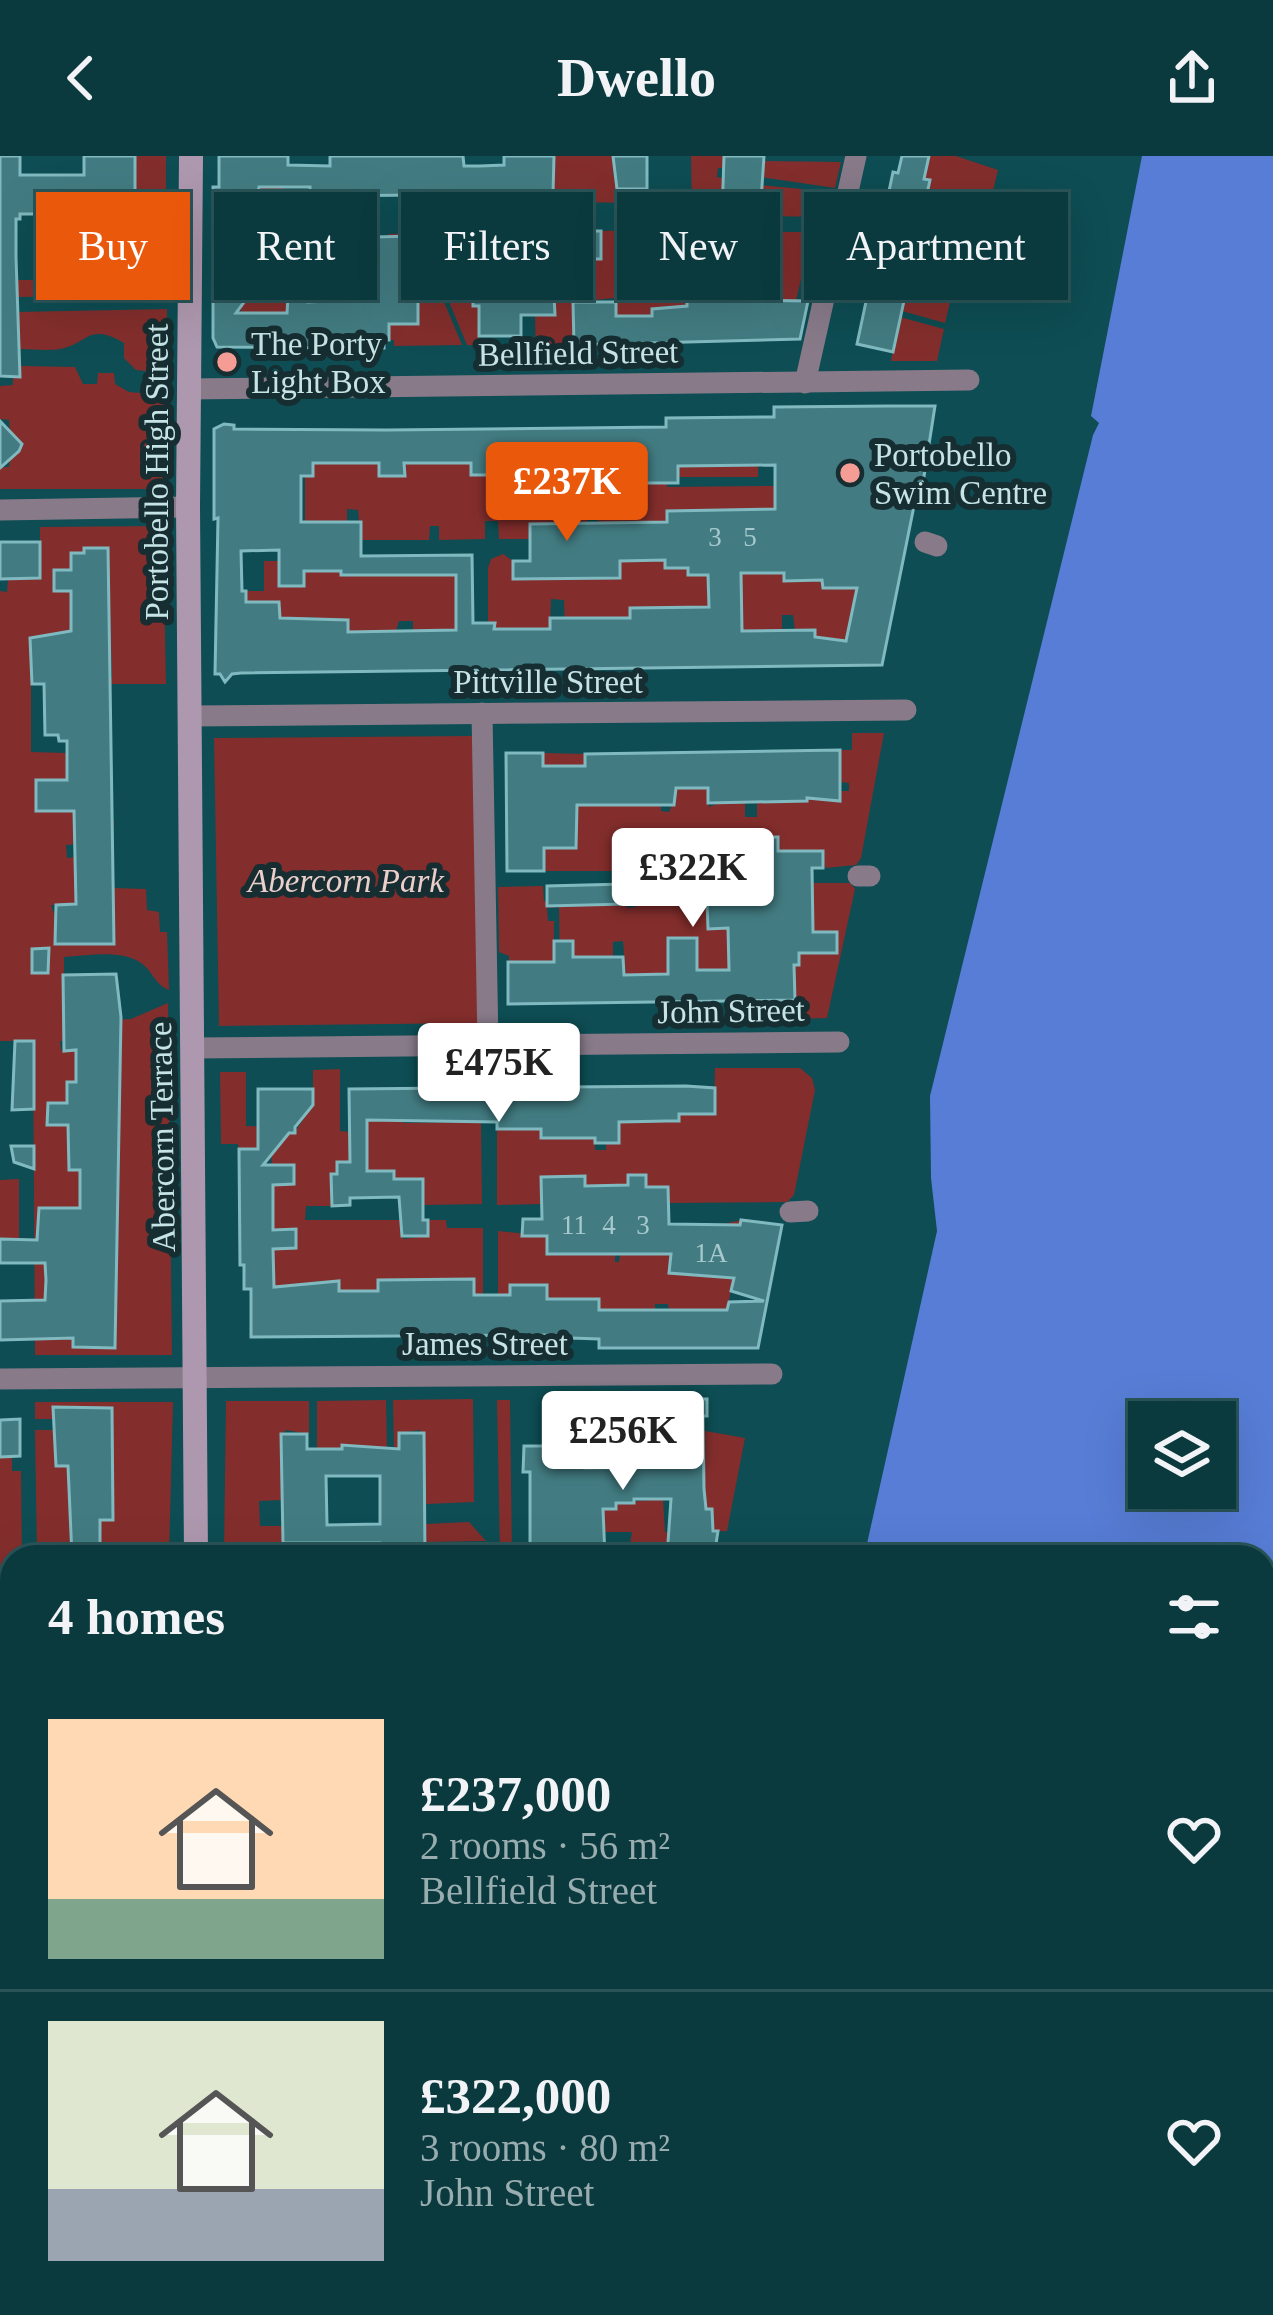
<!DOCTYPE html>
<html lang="en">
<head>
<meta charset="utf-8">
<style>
  body { margin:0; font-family:"Times New Roman",serif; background:#184549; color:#f1f3f6; height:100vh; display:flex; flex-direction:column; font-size:45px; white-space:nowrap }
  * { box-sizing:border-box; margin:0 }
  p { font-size:39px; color:#99adb0 }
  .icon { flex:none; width:66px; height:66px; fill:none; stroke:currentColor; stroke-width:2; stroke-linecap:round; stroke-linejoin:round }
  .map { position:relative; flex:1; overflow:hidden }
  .sheet { position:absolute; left:0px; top:1389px; width:1275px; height:771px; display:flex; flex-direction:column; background:#0a3a3e; border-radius:36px 36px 0 0; box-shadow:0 12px 48px #0002,0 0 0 3px #2a5458 }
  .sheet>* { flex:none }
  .hud { position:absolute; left:36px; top:36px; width:1203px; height:108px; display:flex; gap:24px }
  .fabs { position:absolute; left:1128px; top:1245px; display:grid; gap:24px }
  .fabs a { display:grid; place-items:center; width:108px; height:108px; border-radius:0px; background:#0a3a3e; box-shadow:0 12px 48px #0002,0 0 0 3px #2a5458; font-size:60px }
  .price { position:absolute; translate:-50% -102px; padding:0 27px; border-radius:12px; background:#fff; color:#222; font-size:39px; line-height:78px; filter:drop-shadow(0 3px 6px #0008) }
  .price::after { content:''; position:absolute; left:50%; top:72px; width:36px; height:27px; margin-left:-18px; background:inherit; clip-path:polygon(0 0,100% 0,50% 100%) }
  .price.active { background:#ea580c; color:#fff }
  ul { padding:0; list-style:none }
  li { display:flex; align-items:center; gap:36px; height:300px; padding:0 48px }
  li+li { border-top:3px solid #2a5458 }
  li span { display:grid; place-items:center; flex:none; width:336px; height:240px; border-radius:0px; color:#555 }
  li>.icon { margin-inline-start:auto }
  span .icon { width:144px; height:144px; fill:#fffc; stroke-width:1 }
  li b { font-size:51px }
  h2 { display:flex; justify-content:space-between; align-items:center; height:144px; padding:0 48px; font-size:51px }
  .pill { padding:0 42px; border-radius:0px; background:#0a3a3e; box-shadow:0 12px 48px #0002,0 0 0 3px #2a5458; font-size:42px; line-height:108px }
  .pill.active { background:#ea580c; color:#fff }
  header { display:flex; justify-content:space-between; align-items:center; height:156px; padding:0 48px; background:#0a3a3e; font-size:54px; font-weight:800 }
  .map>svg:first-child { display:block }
  .green { fill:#832e2c; fill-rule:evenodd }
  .water { fill:#577dd6; fill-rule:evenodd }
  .building { fill:#427c82; stroke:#80bac0; stroke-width:3; fill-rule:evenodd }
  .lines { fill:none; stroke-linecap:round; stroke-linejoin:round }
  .street { stroke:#887a89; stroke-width:21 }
  .secondary { stroke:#ae98af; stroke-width:24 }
  .poi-dot { fill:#f59c94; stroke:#162e31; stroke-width:4.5 }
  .labels { text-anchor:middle; stroke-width:12; stroke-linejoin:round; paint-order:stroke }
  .number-label { font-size:27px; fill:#a5c9cd }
  .poi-label { font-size:33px; fill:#c6e3e6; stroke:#162e31; text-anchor:start }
  .street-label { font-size:33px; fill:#c6e3e6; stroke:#162e31 }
  .park-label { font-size:33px; font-style:italic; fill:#eccecb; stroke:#162e31 }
</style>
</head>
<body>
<header><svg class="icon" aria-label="back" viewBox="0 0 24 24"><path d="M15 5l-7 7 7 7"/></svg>Dwello<svg class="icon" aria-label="share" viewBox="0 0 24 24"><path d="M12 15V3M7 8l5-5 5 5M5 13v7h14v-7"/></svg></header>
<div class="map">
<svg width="1273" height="2159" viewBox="0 0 1273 2159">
  <rect width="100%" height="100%" fill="#0d4d53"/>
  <g class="green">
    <rect x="135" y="0" width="31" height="58"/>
    <polygon points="543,0 617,0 613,16 617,33 647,33 647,47 554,46 553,10"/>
    <polygon points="691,0 725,0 724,12 718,12 717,21 722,22 722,43 730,44 729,60 692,56"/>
    <polygon points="929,0 956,0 998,14 988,55 957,47 928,33 930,24 921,22"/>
    <polygon points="761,5 841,6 835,32 761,21"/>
    <polygon points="760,29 834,36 828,61 760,60"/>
    <polygon points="244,31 284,31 284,63 251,63 256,43"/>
    <polygon points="927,40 987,63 984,73 923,59"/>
    <polygon points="922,63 983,76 976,110 914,97"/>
    <polygon points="645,74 645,98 652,99 653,106 670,106 670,110 675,105 693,105 693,91 711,90 711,143 688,144 688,165 678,150 664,150 652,163 616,160 615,142 573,146 574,206 536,206 535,159 554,148 554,139 547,139 547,117 538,117 537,106 478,107 477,91 393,92 396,168 418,167 418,141 442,141 462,189 394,190 394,184 389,184 389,165 365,149 364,143 357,143 357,157 307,156 306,132 299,132 298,141 288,141 287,157 241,157 241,146 256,130 244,123 244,100 275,100 276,114 306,112 306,104 342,103 343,78 365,78 365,121 388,112 388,78 572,75 573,106 586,106 601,75"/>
    <polygon points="725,76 825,76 816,117 803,114 796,145 738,145 738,116 725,115"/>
    <polygon points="914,101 975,114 972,127 910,116"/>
    <polygon points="131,108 131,123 166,123 166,139 17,141 13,124 93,124 93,109"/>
    <polygon points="910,118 971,131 967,146 951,142 945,167 902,155"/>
    <polygon points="447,141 473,141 473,150 479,150 479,189 467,189"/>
    <path d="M167,153v52l-11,11 -20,-2 -12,-12v-15c-36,-21 -36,1 -64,6 -12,2 -27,0 -40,0v-6h-7l-13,-15 17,-16z"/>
    <polygon points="900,161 944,173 937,205 891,205"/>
    <path d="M21,210l54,1 8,17h14l1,-11h16l1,11 14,8 37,3c0,19 -15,27 -16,46 0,19 15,28 15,48h-165v-22h9l1,-11 9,-5 2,-10 -11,-8 -1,-13 -9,-1v-33l13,-1v-8l7,-1z"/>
    <polygon points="478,273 488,273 489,319 496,319 496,307 562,306 563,320 588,313 589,329 598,328 603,306 607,306 608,315 637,306 637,327 651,327 667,310 748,309 758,295 758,321 668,321 667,331 775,330 776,381 772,354 668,355 668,382 643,382 643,366 622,366 621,382 599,382 598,360 588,359 587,367 530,368 530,383 499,383 498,365 485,365 485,383 439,384 439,370 430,370 429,384 361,384 358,354 347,353 347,367 324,366 305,385 305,320 313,307 379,307 404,319 404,307 471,307 471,319 478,319"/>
    <path d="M163,370l3,158h-122l-2,-9h-11v77l36,1v27h-31l1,31h37l1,11h39l-1,9h-33v13l-14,1 1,13 8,-1 5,11h33v11l-37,1v25h-25l5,14 57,-31 33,1 1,21 12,2 1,20h7l2,58c-16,-7 -15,-18 -28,-27 -20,-14 -54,-7 -77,-6v66l67,-4 37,-16 4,352h-137l-2,-314h-33v-483v33l7,1 1,-13 32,-22v-30zM85,392h23l4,130 -39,1 -43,-34v-7l24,-1v-5l18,4 -1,-45 -17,-1 4,-20h13v-17h13zM99,884l20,52 -1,87h-35l-1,-9 -14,-1v-19l14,-1 -14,-24 -15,-12 1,-10h13v-20l9,-1v-32h-15l-1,-9zM80,1035l31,62 -57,-27 -17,-1 3,-17h40zM46,1111l69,80h-41l-1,-9h-27z"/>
    <path d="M731,396l53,21 1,8 37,-1 2,8 34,-3 -12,56h-31l-20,-10 -2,-16h-11v16h-44l-29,-24 -78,1 -1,28 -19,-18h-20l-26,14 -1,-32 -13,-1 -1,33h-18l1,38h-7l-1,-41 -31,2v-7l-6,-1v-55l3,-9 12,-5 10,7v18h15l92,-1v-25c17,10 28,10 45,0l1,15z"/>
    <polygon points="264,405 286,405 287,430 303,430 304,405 341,415 342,419 472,418 472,433 456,435 456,453 473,474 440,475 440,515 431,515 430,476 413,475 413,465 399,465 384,515 375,515 375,486 367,476 348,476 347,464 315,480 314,461 307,462 308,470 296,470 295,462 288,462 288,470 246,446 246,435 264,435"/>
    <polygon points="852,577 884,577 861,702 856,709 825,712 822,695 799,700 798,695 778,695 778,681 757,682 758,696 735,697 692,714 691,694 648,694 648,714 637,715 637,694 625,693 625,715 544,715 544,692 576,692 576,611 564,610 563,619 543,619 543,597 585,598 585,627 620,627 620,597 623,597 625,648 660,632 661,655 669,656 676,641 674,632 708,632 709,651 745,636 745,661 757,661 757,632 772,646 783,646 783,641 807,645 807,630 812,634 813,643 840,645 840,635 849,635 849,627 840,626 840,594 852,594"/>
    <polygon points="473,580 479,867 219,870 214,582"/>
    <polygon points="812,727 850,727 855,733 827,862 795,863 794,809 799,809 799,797 837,796 836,776 810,776"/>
    <polygon points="626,728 627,752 636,751 635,728 707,746 707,754 720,772 738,772 729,801 729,817 697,814 696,782 668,782 672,818 652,819 653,847 628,847 623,785 613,786 613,807 573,812 573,785 564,785 564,824 560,824 559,751 547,752 548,765 554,765 554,806 509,806 509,800 499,796 498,731 543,730 544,745 558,745 585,729 586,750 622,749"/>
    <polygon points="715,912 800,912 812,922 815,934 794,1039 787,1046 668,1047 646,1031 645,1019 628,1019 628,1031 597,1030 585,1047 585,1020 542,1021 542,1048 497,1049 497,973 528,973 594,961 595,994 606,994 606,987 619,986 618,961 627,960 627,931 634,930 635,966 667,965 667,930 673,930 673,965 679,958 714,958"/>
    <path d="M340,913v62l9,1 1,30 -19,13 1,31h-26l-1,14h97l1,19 24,-3 1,-16h18l1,8h36v74h-9l-1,-23h-25l-1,23 -9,-23h-15l-1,5 -44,16c-16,-10 -23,-12 -39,0v-19h-21v16h-44l-1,-51 23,2v-18l-23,3v-19h-33l-1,-14h33v-19l22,3v-18l-22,2 -1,-19h-32l-1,-5h-17l-1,-72h26v54l34,1v6h14l19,-28v-35z"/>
    <polygon points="388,932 402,932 403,967 481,966 482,1048 423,1049 422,1023 394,1023 393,1015 363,1015 367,964 388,963"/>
    <polygon points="19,1023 19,1083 0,1083 0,1024"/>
    <polygon points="741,1064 736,1090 740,1091 727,1154 669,1154 668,1148 655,1148 655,1154 599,1154 598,1143 558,1143 547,1153 546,1129 510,1129 510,1139 498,1139 498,1075 547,1080 548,1098 615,1098 615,1106 619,1106 620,1098 681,1098 669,1117 711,1120 715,1070"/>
    <polygon points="473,1243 474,1346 380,1350 421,1277 420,1274 399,1277 399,1294 394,1294 393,1244"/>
    <polygon points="386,1244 387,1293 343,1289 342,1293 317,1298 317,1245"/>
    <polygon points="497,1244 510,1244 512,1401 500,1401"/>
    <polygon points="587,1244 617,1244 617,1250 600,1259 599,1289 588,1290 589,1315 616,1347 663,1343 665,1376 713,1373 712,1354 706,1353 704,1319 700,1318 700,1274 745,1282 727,1375 687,1376 667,1401 628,1399 632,1376 592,1376 585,1308 574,1307 574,1285 588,1284"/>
    <polygon points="226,1245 309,1245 309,1278 286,1274 282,1278 282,1344 259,1345 260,1370 283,1370 379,1386 380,1397 253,1401 242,1396 224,1396"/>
    <polygon points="35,1246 173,1246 169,1401 112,1401 111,1396 37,1401 35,1274 56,1274 56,1309 68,1310 68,1322 73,1323 72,1340 68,1340 68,1347 99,1374 100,1364 113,1364 112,1253 54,1251 53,1263 35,1263"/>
    <polygon points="12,1300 12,1315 21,1315 22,1401 12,1401 12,1486 0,1491 0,1301"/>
    <polygon points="469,1366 486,1385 425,1386 425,1368"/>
    <polygon points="0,1678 12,1776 0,1780"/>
    <polygon points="12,1798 12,1855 0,1861 4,1869 12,1866 12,1883 0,1888 0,1802"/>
    <polygon points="0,1909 7,1918 12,1917 12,2028 6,2030 0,2015 9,2010 4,1997 0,1998"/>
  </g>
  <path class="water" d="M1142,0h131v2159h-543l2,-11h531v-747h-399l73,-326 -6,-53 -1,-82 163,-661 6,-12 -8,-7zM1149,1266h66v66h-66z"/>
  <g class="building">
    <polygon points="0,0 20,0 20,19 84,19 84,0 135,0 135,77 157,77 157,123 131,123 131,108 93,109 94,124 68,124 67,58 20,58 20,63 16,63 16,101 20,221 0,220"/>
    <polygon points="219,0 288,0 288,9 330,10 330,0 463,0 464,10 480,10 504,9 504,0 554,0 553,38 310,40 310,31 259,31 255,50 227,78 343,79 343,103 245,104 256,130 236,157 287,157 288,141 308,141 308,146 375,143 375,81 414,80 414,91 478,91 478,107 537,106 538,117 547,117 547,139 554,139 555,159 521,159 521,180 479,180 479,150 473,150 473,133 418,134 418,168 389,168 389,184 384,184 384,192 217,191 213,182 213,31 219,31"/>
    <polygon points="613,0 647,0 647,33 617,33"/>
    <polygon points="724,0 764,0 760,60 722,60"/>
    <polygon points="902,0 929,0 924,23 930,24 893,196 857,188 867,141 854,138 856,129 847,122 858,58 883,64 893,16 898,17"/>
    <polygon points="652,74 710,74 711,90 693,91 693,105 652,106"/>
    <rect x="572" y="75" width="29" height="28"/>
    <polygon points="687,143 808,145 800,183 574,189 573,146 616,146 616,160 652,160 652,153 687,150"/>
    <path d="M889,250h46l-15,96 -5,-1 -33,164 -641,8 -9,1 -7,8 -5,-8h-5l3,-156 -4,1v-90l10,-5 10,1v4l153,1 279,-3v-9l108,-1v-10zM562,306l1,18 35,-1 5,-8h34v12h41v-17l97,-1v44l-108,2v11l-137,2v37h-17v18l107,-1v-17l45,-1v8h23v7h20l1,32 -79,1v10h-80v11h-56l1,-6h-22l-1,-68 -111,1v-34h-60v-46h12v-13h66v13h26l-1,-13h67v12h25v-12zM279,394v36h25v-15h37v4h115v55l-108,2v-12l-68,-2 -1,-16h-33v-11h-4l-1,-40zM741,417h43v8l38,-1 1,8h34l-11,53 -31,-4v-7l-73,1z"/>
    <polygon points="0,265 22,288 19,295 0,312"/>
    <polygon points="0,386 40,386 40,422 0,423"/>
    <polygon points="84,392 108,392 114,788 55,788 56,749 76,748 74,655 36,655 36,624 67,624 67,585 59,585 58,579 45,579 44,528 32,528 30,482 71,475 71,435 54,435 54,414 71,414 71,397 84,397"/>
    <polygon points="840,594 840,645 807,642 807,645 708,647 708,632 676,632 674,649 577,649 576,692 544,692 544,715 507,715 506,597 543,597 543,610 585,610 585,598"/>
    <polygon points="757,681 778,681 778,695 823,695 823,712 812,712 813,776 837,776 837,797 799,797 799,809 794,809 795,844 508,848 508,806 554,806 554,785 573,785 573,801 623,801 624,819 668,818 668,782 697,782 697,814 729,814 728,772 708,773 707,746 547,750 547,730 625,728 625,694 758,696"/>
    <polygon points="49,792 48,817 32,817 32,793"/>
    <polygon points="116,818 121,861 115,1192 73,1191 73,1182 0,1184 0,1145 45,1144 46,1124 45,1107 0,1107 0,1083 37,1084 39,1052 80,1052 80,1014 69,1014 68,969 47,969 48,947 67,947 67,926 76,926 76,894 64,895 63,819"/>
    <polygon points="15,885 34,885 34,953 12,954"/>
    <polygon points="686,930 715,932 715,958 679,958 679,965 667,965 619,966 619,987 595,987 595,982 541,982 541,973 497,973 497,966 367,964 367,1015 394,1015 394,1023 423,1023 423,1064 428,1064 428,1080 402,1080 399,1041 350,1042 350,1049 332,1050 331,1018 337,1018 337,1006 350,1006 349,933"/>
    <polygon points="258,933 313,933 313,949 295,971 295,977 289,977 263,1009 294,1009 294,1028 273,1029 273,1074 296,1073 296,1092 273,1093 274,1131 339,1125 339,1135 378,1135 378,1124 474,1123 474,1139 510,1139 510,1129 547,1129 547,1143 599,1143 599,1154 727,1154 729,1146 764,1145 731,1135 734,1122 669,1117 671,1098 547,1098 547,1080 522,1080 523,1063 542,1063 541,1021 585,1020 585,1030 628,1029 628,1019 646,1019 646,1031 668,1031 669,1068 740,1069 741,1064 782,1069 758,1192 599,1192 599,1183 571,1182 566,1187 558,1179 251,1181 251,1133 244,1133 244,1109 240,1109 239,993 258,993"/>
    <polygon points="11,990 34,990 34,1013 14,1006"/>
    <polygon points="668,1243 707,1243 707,1260 703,1260 704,1333 706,1353 712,1353 713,1375 718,1375 714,1401 667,1401 671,1343 634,1343 634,1347 616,1347 616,1353 603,1353 605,1401 530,1401 530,1316 523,1316 524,1290 557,1290 557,1307 585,1307 585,1312 663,1311 663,1287 668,1287"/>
    <rect x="553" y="1244" width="34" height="16"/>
    <polygon points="53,1251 112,1252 113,1364 100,1364 100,1401 72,1401 68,1310 56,1310"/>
    <polygon points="20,1263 20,1300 0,1301 0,1264"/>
    <path d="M399,1277h25l1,124h-45v-14h-97l-2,-109h26v15h35v-4l57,4zM326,1320h54v48l-53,1z"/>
  </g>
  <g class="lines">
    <g class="street">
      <polyline points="805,227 856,0"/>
      <polyline points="188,233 969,224"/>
      <polyline points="0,354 188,351"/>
      <polyline points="925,386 937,390"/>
      <polyline points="482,557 488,889"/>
      <polyline points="190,560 906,554"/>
      <polyline points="858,720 870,720"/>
      <polyline points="193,892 839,886"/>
      <polyline points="790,1056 808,1055"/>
      <polyline points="0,1223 772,1218"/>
      <polyline points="0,1584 12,1579"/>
      <polyline points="89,2159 152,2148"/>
      <polyline points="496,2159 498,2148"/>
    </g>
    <g class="secondary">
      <polyline points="191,0 188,351 196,1401"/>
      <polyline points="228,2148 229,2159"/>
    </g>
  </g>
  <g class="poi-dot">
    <circle cx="227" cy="206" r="12"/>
    <circle cx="850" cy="317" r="12"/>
  </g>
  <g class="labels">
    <g class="number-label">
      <text x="715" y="390">3</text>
      <text x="750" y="390">5</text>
      <text x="574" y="1078">11</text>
      <text x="609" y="1078">4</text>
      <text x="643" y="1078">3</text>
      <text x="711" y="1106">1A</text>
    </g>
    <g class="poi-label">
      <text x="251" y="199">The Porty<tspan x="251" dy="38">Light Box</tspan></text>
      <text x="874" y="310">Portobello<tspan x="874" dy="38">Swim Centre</tspan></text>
    </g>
    <g class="street-label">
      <text transform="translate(578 196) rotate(-1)" y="12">Bellfield Street</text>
      <text transform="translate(156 316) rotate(-90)" y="12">Portobello High Street</text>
      <text x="548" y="537">Pittville Street</text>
      <text transform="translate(731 854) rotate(-1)" y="12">John Street</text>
      <text transform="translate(161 981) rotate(-91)" y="12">Abercorn Terrace</text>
      <text x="485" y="1199">James Street</text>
    </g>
    <g class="park-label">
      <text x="346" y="736">Abercorn Park</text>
    </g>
  </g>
</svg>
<div class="fabs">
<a><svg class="icon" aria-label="layers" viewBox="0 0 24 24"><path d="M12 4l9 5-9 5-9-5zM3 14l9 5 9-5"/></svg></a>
</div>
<b class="price active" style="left:567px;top:388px">£237K</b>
<b class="price" style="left:693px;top:774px">£322K</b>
<b class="price" style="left:499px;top:969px">£475K</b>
<b class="price" style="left:623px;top:1337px">£256K</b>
<div class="hud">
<a class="pill active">Buy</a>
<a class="pill">Rent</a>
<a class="pill">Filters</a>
<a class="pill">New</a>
<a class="pill">Apartment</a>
</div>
<section class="sheet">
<h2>4 homes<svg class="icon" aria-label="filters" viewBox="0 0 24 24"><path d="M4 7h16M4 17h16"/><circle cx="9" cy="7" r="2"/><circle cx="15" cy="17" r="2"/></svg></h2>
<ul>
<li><span style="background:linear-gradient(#ffd9b3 75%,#7fa58c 0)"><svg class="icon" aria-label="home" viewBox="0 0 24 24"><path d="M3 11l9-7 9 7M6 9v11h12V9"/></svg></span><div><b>£237,000</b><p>2 rooms · 56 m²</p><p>Bellfield Street</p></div><svg class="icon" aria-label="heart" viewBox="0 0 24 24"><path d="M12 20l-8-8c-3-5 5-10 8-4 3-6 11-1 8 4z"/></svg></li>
<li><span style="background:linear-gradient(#dfe7d0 70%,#9aa5b1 0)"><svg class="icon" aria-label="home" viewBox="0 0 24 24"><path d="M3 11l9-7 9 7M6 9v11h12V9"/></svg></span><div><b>£322,000</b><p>3 rooms · 80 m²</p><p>John Street</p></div><svg class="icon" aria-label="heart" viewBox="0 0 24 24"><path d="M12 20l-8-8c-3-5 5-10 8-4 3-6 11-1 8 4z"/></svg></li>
</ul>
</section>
</div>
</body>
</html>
